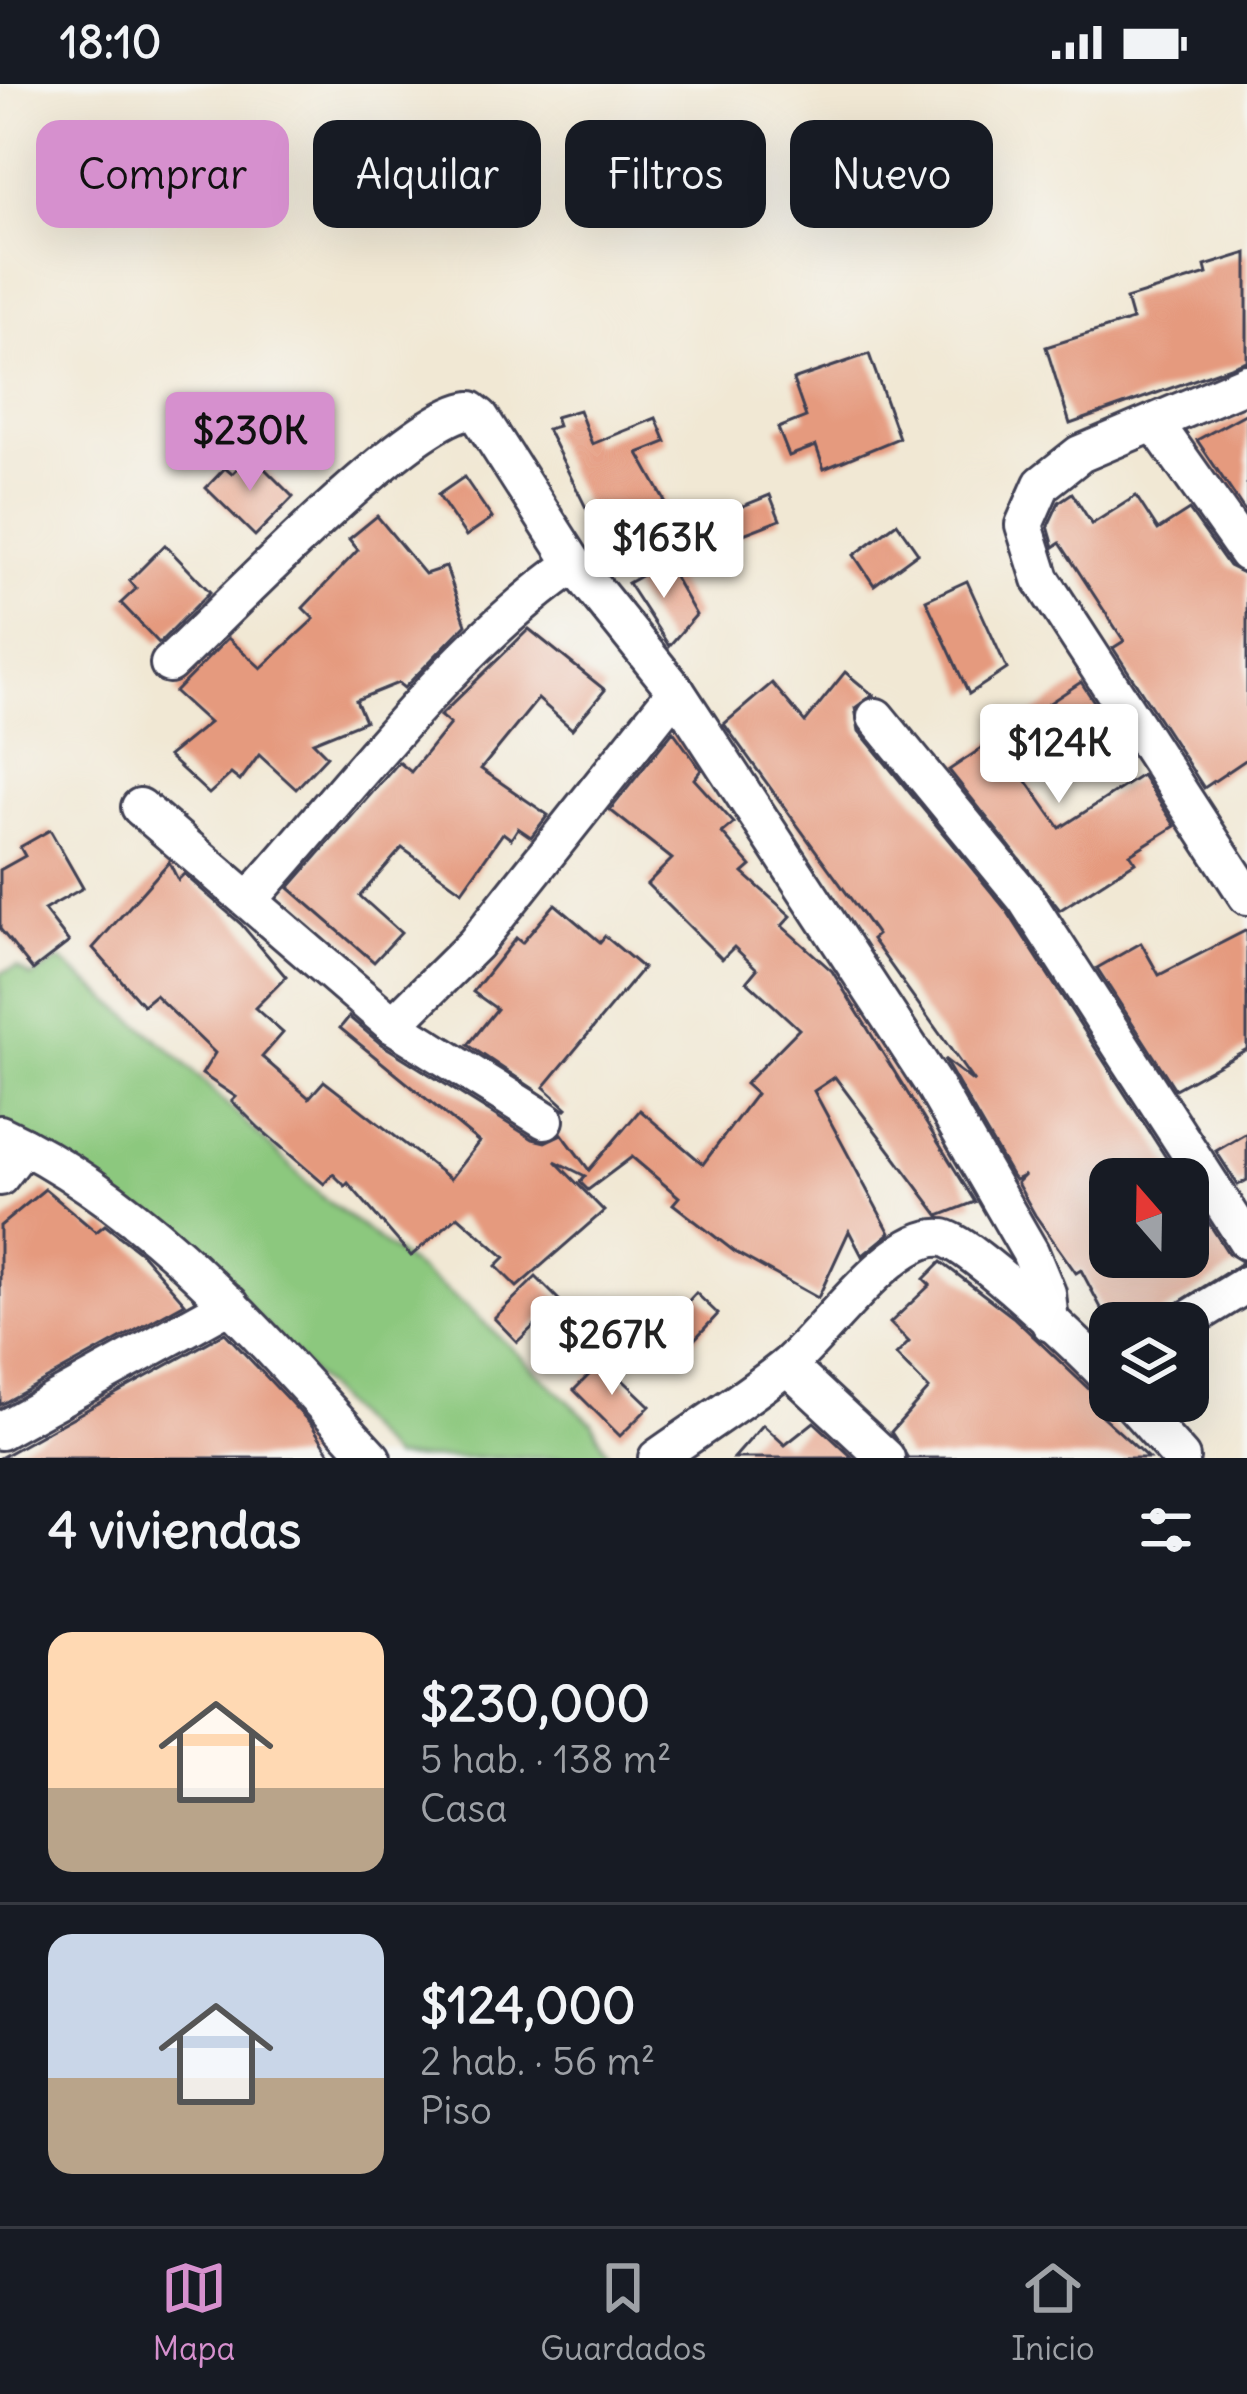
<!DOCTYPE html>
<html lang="es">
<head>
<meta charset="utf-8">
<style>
  body { margin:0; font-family:Delius,sans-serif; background:#242831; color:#f1f3f6; height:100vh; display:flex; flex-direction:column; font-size:45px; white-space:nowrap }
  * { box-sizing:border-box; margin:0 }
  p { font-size:39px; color:#9ea1a6 }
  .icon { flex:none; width:66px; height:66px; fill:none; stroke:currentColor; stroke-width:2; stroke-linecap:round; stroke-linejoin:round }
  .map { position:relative; height:1374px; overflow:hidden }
  .side { display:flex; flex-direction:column; background:#171b24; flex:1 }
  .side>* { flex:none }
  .top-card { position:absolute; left:36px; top:36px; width:1176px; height:108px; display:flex; gap:24px }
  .needle { width:78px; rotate:340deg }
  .buttons { position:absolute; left:1089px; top:1074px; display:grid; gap:24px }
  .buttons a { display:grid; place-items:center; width:120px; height:120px; border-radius:24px; background:#171b24; box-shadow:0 12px 48px #0002; font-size:60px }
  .price { position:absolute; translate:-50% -102px; padding:0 27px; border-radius:12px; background:#fff; color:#222; font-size:39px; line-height:78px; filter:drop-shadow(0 3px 6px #0008) }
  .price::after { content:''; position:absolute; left:50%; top:72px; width:36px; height:27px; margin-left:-18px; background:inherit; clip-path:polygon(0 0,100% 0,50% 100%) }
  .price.active { background:#d690ce; color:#111 }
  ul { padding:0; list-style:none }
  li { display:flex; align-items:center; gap:36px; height:300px; padding:0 48px }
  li+li { border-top:3px solid #363941 }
  li span { display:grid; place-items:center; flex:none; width:336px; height:240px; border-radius:24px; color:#555 }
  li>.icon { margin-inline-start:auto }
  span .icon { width:144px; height:144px; fill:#fffc; stroke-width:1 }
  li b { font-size:51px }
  h2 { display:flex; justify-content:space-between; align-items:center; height:144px; padding:0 48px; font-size:51px }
  .pill { padding:0 42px; border-radius:24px; background:#171b24; box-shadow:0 12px 48px #0002; font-size:42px; line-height:108px }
  .pill.active { background:#d690ce; color:#111 }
  .status { display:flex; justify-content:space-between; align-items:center; height:84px; padding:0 60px; background:#171b24; direction:ltr }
  .status svg { height:33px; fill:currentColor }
  .tabs { display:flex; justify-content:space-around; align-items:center; height:168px; border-top:3px solid #363941; background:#171b24; font-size:33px; color:#9ea1a6 }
  .tabs a { display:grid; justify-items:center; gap:6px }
  .tabs .active { color:#d690ce }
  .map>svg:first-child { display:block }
  .green { fill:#8cc87e; stroke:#57755c; stroke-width:3 }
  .building { fill:#e59a7e }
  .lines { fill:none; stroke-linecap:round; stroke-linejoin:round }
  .street-casing { stroke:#414052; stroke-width:42 }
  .street { stroke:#fff; stroke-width:36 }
</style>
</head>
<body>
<div class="status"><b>18:10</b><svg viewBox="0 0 49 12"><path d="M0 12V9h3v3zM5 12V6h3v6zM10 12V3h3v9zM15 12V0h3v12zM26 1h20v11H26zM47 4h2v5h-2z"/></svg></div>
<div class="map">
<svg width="1247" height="1374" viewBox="0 0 1247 1374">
  <rect width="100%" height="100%" fill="#f6f6f2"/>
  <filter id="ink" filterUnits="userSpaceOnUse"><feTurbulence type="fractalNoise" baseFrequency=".00833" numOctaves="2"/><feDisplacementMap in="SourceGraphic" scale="24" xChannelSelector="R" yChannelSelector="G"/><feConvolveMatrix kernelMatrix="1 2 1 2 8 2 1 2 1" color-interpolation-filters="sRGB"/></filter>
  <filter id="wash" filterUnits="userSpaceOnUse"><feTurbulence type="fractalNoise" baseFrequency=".004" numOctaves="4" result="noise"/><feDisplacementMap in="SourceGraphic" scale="48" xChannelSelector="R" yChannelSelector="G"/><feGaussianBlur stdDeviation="2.7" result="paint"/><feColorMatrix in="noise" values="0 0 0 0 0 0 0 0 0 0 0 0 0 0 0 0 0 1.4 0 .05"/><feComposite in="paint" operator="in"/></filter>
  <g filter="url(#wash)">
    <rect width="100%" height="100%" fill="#f1e8d4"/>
    <polygon class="green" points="60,876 171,966 321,1112 466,1222 592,1339 610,1374 392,1374 216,1189 0,1038 0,889 17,883 31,893"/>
    <g id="blocks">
      <g class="building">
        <polygon points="1247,169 1247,277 1070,340 1046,263 1132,236 1126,215 1207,190 1205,182"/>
        <polygon points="869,270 899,354 824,385 816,362 789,372 778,344 806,333 793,296"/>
        <polygon points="579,326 592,360 656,334 666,358 638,369 665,417 601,454 547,345 558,342 555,333"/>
        <polygon points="1247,329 1247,430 1197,356"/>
        <polygon points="251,371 293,413 255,452 206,404 225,384 232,390"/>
        <polygon points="464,393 492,434 466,452 438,411"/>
        <polygon points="1072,409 1092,440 1136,412 1158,446 1189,426 1229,482 1247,491 1247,675 1204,704 1113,564 1124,557 1060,459 1054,463 1048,442 1059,418"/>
        <polygon points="770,411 780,436 733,454 723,430"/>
        <polygon points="377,432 425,490 446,483 466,540 404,604 398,599 356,616 365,637 313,658 327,672 296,705 259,671 240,697 231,690 209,710 168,672 209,639 175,608 228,554 261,584 314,535 303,524 358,466 349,455"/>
        <polygon points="897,439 918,469 874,501 854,471"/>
        <polygon points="165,461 210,508 159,559 121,519 136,505 129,497"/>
        <polygon points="666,478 696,531 669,562 628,499"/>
        <polygon points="967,497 1007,585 969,610 926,516"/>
        <polygon points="529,545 605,606 572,645 538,615 481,685 548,731 531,753 518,744 511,755 503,749 462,807 402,764 360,812 401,849 374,878 289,804 399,678 411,688 450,640 440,632"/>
        <polygon points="845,588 873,611 855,624 859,647 1007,827 1176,1089 1166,1095 1110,1095 1110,1173 1188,1173 1188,1107 1228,1169 1243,1178 1146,1239 1109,1239 1081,1186 1076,1189 1035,1131 1017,1099 1025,1091 1015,1096 1011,1091 944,975 974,998 872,855 877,851 724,640 772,599 805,638"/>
        <polygon points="1081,598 1102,630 1019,686 1060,744 1142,691 1175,742 1130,770 1135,778 1060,826 949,686"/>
        <polygon points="673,647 701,686 694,695 734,739 722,749 751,782 743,789 791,832 782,842 832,887 975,1118 939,1132 835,993 814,1007 890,1149 862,1172 849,1147 818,1214 735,1168 673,1120 679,1113 632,1073 588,1106 580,1098 585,1092 555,1077 604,1127 517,1203 496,1182 505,1173 458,1132 411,1172 348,1099 345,1102 333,1090 324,1100 259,1044 232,1017 236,1013 202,990 215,969 155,911 143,921 93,864 169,778 178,796 184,790 241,840 286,893 255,924 283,949 262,973 309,1014 324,997 450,1095 479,1058 340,944 349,933 381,960 533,1055 545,1058 562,1050 589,1086 640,1026 703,1080 756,1010 745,1000 799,945 747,897 757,885 734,863 722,875 647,800 672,775 610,726"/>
        <polygon points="50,746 83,804 44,826 69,858 33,886 0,845 0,786 25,772 20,763"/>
        <polygon points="555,820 600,858 605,852 643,884 544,1003 567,1024 565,1026 468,961 497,925 473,908 516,854 522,859"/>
        <polygon points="1247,846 1247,965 1175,1005 1097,884 1141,859 1159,891"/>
        <polygon points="1247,1049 1247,1096 1238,1101 1216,1067"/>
        <polygon points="45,1105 96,1148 105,1141 141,1169 185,1219 0,1321 0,1142"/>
        <polygon points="941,1178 1013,1233 1094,1310 1108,1317 1102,1332 1148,1374 908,1374 891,1348 929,1305 896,1271 909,1258 890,1239 930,1201 924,1195"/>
        <polygon points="536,1193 560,1217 517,1258 494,1234"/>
        <polygon points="696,1209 718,1230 691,1259 669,1238"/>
        <polygon points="225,1249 311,1340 333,1374 0,1374"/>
        <polygon points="603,1277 650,1322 620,1352 574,1306"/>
        <polygon points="814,1338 853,1374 734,1374 763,1341 785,1361"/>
      </g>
    </g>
  </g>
  <g filter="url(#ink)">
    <use href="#blocks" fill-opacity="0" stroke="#414052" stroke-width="3"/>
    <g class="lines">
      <defs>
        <g id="street">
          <polyline points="1247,299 1080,370 1042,400 1024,441 1041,495 1247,812"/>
          <polyline points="1155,339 1247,469"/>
          <path d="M169,580c55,-51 241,-248 302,-254l9,7 94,147 102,127 257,393 97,168 17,41 3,30"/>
          <polyline points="876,633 1025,814 1247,1157"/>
          <polyline points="140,723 393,941 545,1036"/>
          <path d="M249,816c99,-110 204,-252 325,-336"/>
          <polyline points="393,941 475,860 676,607"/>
          <path d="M0,1050c152,71 261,204 372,324"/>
          <polyline points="0,1093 24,1062"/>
          <polyline points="1183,1239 1247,1200"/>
          <polyline points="787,1282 886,1374"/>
          <polyline points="1130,1317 1181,1374"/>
          <polyline points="0,1347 230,1220"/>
          <path d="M657,1374c42,-30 87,-58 127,-90 38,-30 109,-136 159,-130 24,2 146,117 167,141"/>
        </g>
      </defs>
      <use href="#street" class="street-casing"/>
      <use href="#street" class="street"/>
    </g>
  </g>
</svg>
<div class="buttons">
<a><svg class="needle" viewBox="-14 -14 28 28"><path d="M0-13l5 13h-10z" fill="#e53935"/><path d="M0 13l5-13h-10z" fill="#9ea1a6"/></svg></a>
<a><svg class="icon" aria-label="layers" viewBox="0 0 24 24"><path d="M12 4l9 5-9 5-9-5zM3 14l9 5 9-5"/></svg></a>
</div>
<b class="price active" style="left:250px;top:410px">$230K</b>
<b class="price" style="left:664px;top:517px">$163K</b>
<b class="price" style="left:1059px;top:722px">$124K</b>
<b class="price" style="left:612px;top:1314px">$267K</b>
<div class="top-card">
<a class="pill active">Comprar</a>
<a class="pill">Alquilar</a>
<a class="pill">Filtros</a>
<a class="pill">Nuevo</a>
</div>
</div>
<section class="side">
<h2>4 viviendas<svg class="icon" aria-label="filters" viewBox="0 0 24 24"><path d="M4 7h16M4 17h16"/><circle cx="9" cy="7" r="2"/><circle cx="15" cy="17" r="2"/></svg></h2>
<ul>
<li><span style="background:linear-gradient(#ffd9b3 65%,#b9a48a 0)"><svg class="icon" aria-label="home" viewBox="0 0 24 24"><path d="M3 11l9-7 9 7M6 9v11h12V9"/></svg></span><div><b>$230,000</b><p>5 hab. · 138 m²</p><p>Casa</p></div></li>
<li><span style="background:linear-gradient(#c9d6e8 60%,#b9a48a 0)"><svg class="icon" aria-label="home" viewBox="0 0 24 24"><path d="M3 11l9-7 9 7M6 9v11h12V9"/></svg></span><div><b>$124,000</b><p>2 hab. · 56 m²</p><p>Piso</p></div></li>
</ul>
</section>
<nav class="tabs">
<a class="active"><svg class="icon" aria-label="map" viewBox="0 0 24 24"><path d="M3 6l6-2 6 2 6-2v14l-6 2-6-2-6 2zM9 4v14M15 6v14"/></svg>Mapa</a>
<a><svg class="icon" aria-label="saved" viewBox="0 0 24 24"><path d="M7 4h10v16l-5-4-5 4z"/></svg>Guardados</a>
<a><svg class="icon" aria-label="home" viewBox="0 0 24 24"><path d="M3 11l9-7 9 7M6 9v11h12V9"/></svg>Inicio</a>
</nav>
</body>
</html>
